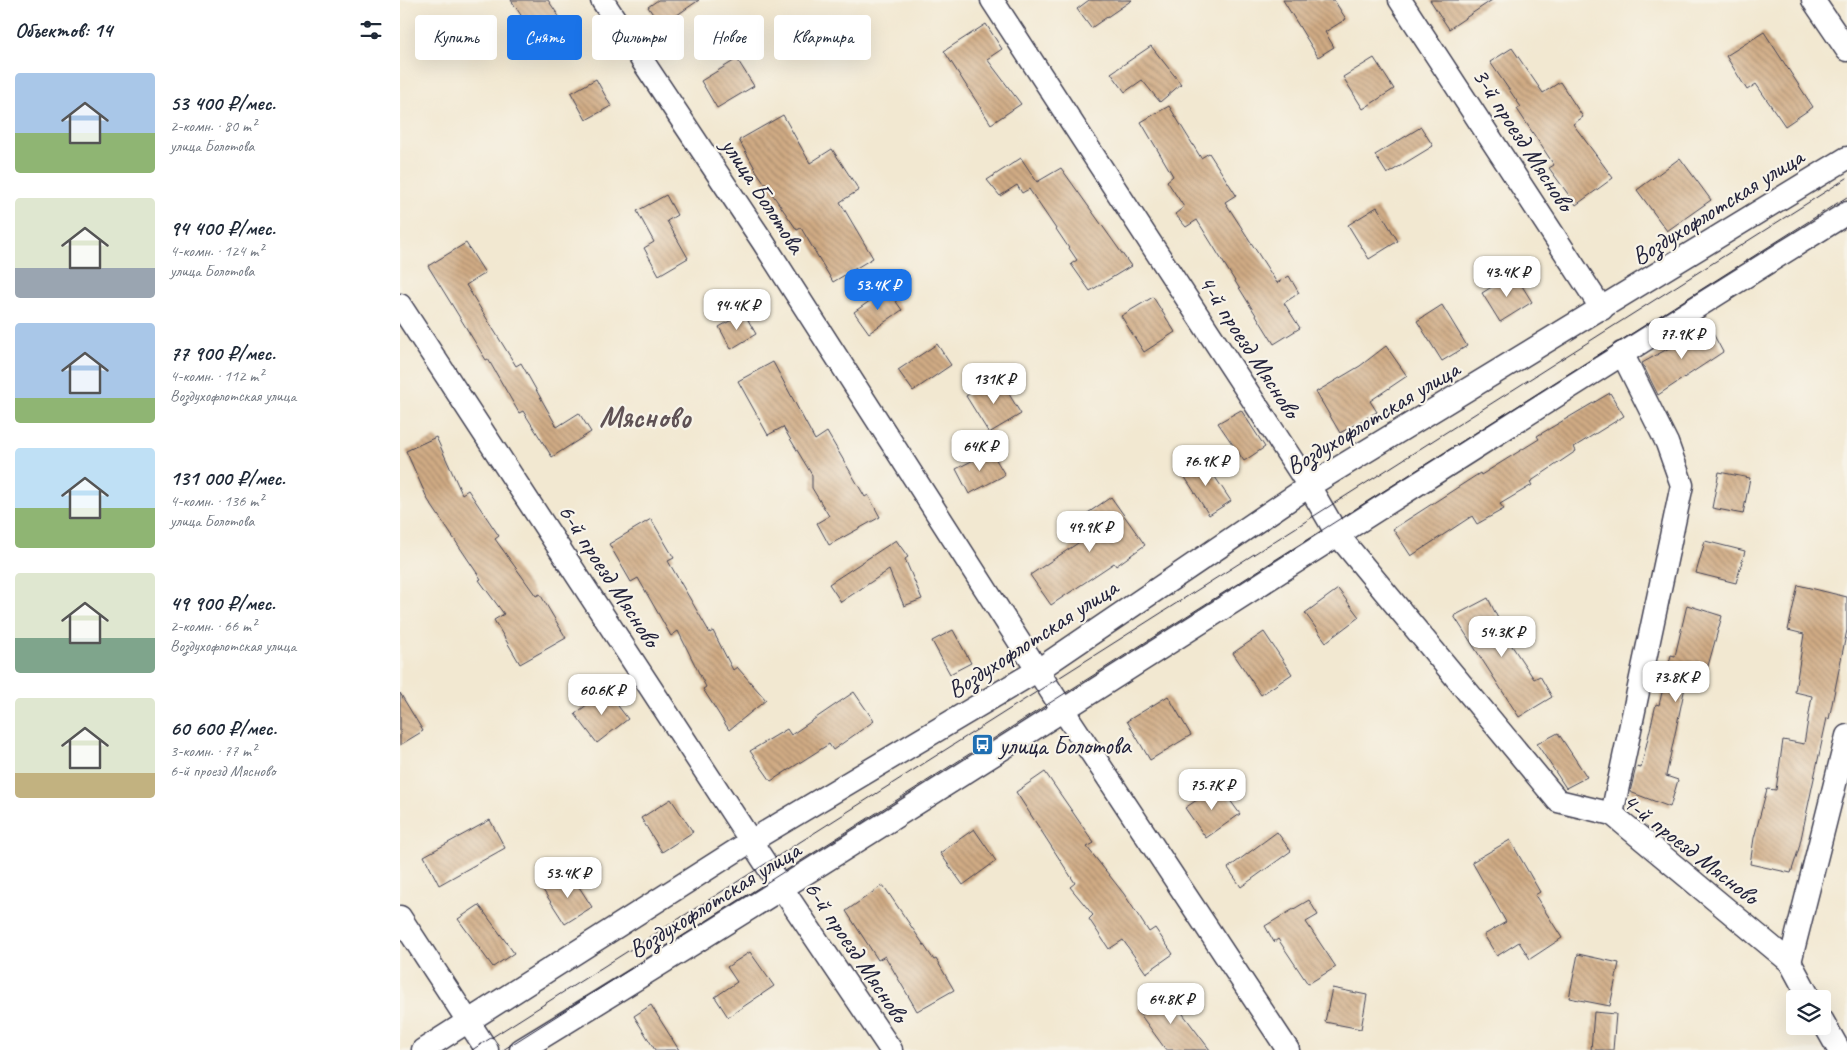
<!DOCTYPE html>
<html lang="ru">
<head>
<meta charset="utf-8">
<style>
  body { margin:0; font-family:Caveat,sans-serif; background:#f6f6f7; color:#1f2937; height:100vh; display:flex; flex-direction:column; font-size:19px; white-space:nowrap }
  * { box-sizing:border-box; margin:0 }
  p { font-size:16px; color:#747a83 }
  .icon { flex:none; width:28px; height:28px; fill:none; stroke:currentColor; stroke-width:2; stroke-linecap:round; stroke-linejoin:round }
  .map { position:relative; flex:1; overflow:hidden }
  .sheet { display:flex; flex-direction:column; background:#fff; width:400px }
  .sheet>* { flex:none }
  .top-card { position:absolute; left:15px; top:15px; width:475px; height:45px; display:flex; gap:10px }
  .controls { position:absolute; left:1386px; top:990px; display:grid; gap:10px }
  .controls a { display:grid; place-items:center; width:45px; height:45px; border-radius:5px; background:#fff; box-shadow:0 5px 20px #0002; font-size:25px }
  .price { position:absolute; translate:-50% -42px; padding:0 11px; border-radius:10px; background:#fff; color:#222; font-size:16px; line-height:32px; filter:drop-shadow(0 1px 2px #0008) }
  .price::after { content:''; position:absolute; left:50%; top:30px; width:15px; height:11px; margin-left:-8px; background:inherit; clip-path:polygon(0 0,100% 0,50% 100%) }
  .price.active { background:#1a73e8; color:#fff }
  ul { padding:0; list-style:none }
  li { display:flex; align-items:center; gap:15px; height:125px; padding:0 15px }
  li span { display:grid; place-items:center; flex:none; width:140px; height:100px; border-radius:5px; color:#555 }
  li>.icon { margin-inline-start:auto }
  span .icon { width:60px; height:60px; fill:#fffc; stroke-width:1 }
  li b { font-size:21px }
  h2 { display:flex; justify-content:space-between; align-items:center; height:60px; padding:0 15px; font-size:21px }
  .pill { padding:0 18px; border-radius:5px; background:#fff; box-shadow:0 5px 20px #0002; font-size:18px; line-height:45px }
  .pill.active { background:#1a73e8; color:#fff }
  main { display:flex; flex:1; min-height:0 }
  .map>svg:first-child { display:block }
  .building { fill:url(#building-back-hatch) }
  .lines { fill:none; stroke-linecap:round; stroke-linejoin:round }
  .minor-casing { stroke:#414052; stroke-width:25 }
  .minor { stroke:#fff; stroke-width:22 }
  .tram { stroke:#22223b; stroke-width:1 }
  .labels { text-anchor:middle; stroke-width:4.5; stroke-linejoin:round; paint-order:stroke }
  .street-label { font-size:25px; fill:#22223b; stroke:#f7f3e8 }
  .poi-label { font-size:25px; fill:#22223b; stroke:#f7f3e8; text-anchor:start }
  .district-label { font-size:30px; font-weight:bold; fill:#5f5255; stroke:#f7f3e8 }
</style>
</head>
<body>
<main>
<section class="sheet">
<h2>Объектов: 14<svg class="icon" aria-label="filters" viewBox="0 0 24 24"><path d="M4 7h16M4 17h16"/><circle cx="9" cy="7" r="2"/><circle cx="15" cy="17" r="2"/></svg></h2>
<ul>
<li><span style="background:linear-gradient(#a9c7e8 60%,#8fb573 0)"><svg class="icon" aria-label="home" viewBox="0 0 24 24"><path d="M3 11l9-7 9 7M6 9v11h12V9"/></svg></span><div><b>53 400 ₽/мес.</b><p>2-комн. · 80 m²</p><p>улица Болотова</p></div></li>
<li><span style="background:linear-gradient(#dfe7d0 70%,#9aa5b1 0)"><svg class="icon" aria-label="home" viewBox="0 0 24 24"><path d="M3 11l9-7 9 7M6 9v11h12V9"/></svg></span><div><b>94 400 ₽/мес.</b><p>4-комн. · 124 m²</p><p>улица Болотова</p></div></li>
<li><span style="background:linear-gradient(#a9c7e8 75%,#8fb573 0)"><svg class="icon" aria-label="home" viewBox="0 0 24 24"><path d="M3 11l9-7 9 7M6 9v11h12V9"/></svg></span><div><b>77 900 ₽/мес.</b><p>4-комн. · 112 m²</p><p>Воздухофлотская улица</p></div></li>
<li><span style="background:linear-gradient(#bfe0f5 60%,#8fb573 0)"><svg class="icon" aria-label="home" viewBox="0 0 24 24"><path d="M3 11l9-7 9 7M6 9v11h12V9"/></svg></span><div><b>131 000 ₽/мес.</b><p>4-комн. · 136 m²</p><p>улица Болотова</p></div></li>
<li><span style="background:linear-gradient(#dfe7d0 65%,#7fa58c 0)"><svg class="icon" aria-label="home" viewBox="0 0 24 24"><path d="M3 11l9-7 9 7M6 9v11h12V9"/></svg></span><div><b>49 900 ₽/мес.</b><p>2-комн. · 66 m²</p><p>Воздухофлотская улица</p></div></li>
<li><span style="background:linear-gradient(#dfe7d0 75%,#c2b280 0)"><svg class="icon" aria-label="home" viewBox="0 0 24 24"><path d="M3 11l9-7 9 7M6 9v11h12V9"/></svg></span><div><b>60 600 ₽/мес.</b><p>3-комн. · 77 m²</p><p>6-й проезд Мясново</p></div></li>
</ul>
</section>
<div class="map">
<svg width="1447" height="1050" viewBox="0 0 1447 1050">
  <defs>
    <pattern id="building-back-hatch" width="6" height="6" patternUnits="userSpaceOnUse" patternTransform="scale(1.25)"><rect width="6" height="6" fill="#d0ab84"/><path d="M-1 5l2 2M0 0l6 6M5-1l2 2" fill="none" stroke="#a88b6d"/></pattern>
  </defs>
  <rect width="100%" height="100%" fill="#f7f3e8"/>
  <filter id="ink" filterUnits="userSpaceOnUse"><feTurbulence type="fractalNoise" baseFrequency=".02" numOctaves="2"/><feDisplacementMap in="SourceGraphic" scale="10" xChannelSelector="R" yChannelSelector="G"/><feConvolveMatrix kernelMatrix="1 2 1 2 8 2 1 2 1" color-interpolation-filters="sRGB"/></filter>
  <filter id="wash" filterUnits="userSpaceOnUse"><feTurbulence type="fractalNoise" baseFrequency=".0096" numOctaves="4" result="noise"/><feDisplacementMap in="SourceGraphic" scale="20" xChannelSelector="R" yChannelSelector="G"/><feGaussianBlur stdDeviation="1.12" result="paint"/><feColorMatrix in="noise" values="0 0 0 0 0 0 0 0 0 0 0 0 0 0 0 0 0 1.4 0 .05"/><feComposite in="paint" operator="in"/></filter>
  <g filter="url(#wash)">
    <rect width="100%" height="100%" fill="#f2e8d1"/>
    <g id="blocks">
      <g class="building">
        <polygon points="111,0 148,0 164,24 138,41"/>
        <polygon points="258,0 299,0 261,26 248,7"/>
        <polygon points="689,0 732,0 691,28 677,9"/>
        <polygon points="883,0 934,0 946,19 925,32 934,47 918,57"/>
        <polygon points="1030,0 1092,0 1049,29"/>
        <polygon points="586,24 602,49 587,59 621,104 591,124 544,51"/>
        <polygon points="1364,32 1413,107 1385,126 1356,84 1347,90 1326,56"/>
        <polygon points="751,46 781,84 760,102 742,80 725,92 711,73"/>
        <polygon points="1112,48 1143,93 1160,82 1183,117 1173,124 1213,178 1176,205 1149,168 1154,165 1117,109 1121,107 1090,62"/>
        <polygon points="974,58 994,89 963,109 943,77"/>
        <polygon points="337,59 354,86 317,108 301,81"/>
        <polygon points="196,79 211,106 186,120 171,93"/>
        <polygon points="769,106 801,158 809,153 836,195 825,202 877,283 889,276 899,293 884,303 900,328 874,344 797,220 786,227 775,214 784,207 767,181 773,176 741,122"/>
        <polygon points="383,115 410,163 432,149 459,190 440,202 473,258 433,282 401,228 397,230 357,172 339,140"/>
        <polygon points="1021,127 1033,146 987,174 975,155"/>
        <polygon points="621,158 637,182 661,168 731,266 690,291 671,264 677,260 629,189 622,193 617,185 600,196 587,180"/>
        <polygon points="1280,158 1311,200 1267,231 1237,190"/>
        <polygon points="266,195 277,215 267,221 288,258 259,275 244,248 254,242 237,211"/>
        <polygon points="977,207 998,241 969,259 948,225"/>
        <polygon points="66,243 85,273 66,285 116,366 121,363 157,427 179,413 191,432 152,457 123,411 119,413 88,359 86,360 28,266"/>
        <polygon points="1114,273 1132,302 1100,322 1082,293"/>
        <polygon points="487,289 502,310 469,333 454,312"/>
        <polygon points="753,297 775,332 744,352 721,316"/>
        <polygon points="1042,305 1067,346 1042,361 1017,321"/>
        <polygon points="344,313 356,334 331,349 319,327"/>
        <polygon points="1309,326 1323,352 1258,395 1242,363"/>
        <polygon points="537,344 551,365 513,391 498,370"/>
        <polygon points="986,346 1007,376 970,401 977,412 940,433 916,392 960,366"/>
        <polygon points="373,362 415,440 427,432 465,497 468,495 480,517 429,545 417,523 429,516 412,488 412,475 383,427 368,435 338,381"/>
        <polygon points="598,376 621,414 589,433 566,396"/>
        <polygon points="1210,393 1224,416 1174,447 1176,451 1130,482 1132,485 1100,504 1104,509 1077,524 1072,516 1011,556 993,529 1080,473 1081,475 1139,439 1137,436"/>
        <polygon points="841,410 865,447 844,461 818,423"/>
        <polygon points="36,437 62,494 68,490 99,536 95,539 136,596 140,594 166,638 120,664 94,620 104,614 79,580 81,579 28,500 6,451"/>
        <polygon points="591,451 605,475 569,494 556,469"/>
        <polygon points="803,459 831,501 809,515 781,471"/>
        <polygon points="1319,472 1350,478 1343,514 1312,508"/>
        <polygon points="711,497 745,545 716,566 714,563 651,605 630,575 693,533 682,517"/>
        <polygon points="251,519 274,558 268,561 310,633 313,631 333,670 337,667 366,700 329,730 303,689 306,687 278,631 271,636 238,578 231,582 209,544"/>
        <polygon points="496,540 508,557 505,559 522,599 504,606 489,570 441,602 429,584"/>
        <polygon points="1305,541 1345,551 1336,583 1296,573"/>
        <polygon points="1398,585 1447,597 1447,630 1429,719 1427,718 1399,848 1391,873 1350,864 1354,838 1367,789 1376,790 1383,740 1404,744 1412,696 1395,692 1404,634 1388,630"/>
        <polygon points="938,589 959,617 926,642 905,613"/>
        <polygon points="1088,598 1110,643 1134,679 1140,676 1152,697 1119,717 1054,616"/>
        <polygon points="1287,605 1322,616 1301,691 1285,687 1266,776 1278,780 1270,807 1230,792 1236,767 1241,768 1256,704 1259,705 1271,655 1275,656"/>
        <polygon points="553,630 571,663 550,674 532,641"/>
        <polygon points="864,632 892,674 861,695 833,653"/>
        <polygon points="206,690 228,719 197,743 175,714"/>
        <polygon points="454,692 474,721 433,750 429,744 371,781 350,751 387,729 391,735"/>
        <polygon points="0,693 23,731 0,745"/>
        <polygon points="768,696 791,735 750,760 727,721"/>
        <polygon points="1158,733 1187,777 1166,788 1137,744"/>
        <polygon points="645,772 694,843 687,847 724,894 749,932 755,928 773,954 746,973 723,940 709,949 689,919 693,915 670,887 675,883 616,792"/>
        <polygon points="819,785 840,814 806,838 785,808"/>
        <polygon points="271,799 293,832 262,852 241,818"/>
        <polygon points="90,820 105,848 39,885 24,856"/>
        <polygon points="574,829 596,861 563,885 540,853"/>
        <polygon points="877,832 891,851 841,887 828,868"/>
        <polygon points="1110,840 1140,892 1135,895 1162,938 1130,959 1119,942 1097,956 1084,935 1106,922 1072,862"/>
        <polygon points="170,873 192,907 165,924 143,890"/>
        <polygon points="483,885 534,960 536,959 554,990 517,1011 485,956 478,960 446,911"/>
        <polygon points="909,900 918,915 906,922 936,967 908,984 878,939 874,942 865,926"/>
        <polygon points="79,905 114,953 93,967 58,919"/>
        <polygon points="350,952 374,986 328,1017 315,997 337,982 327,967"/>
        <polygon points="1178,954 1219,963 1210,1006 1169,998"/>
        <polygon points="932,988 967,995 961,1029 925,1022"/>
        <polygon points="765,990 810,1050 766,1050 737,1010"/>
        <polygon points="251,1005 279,1050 255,1050 234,1016"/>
        <polygon points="1194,1012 1216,1014 1213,1050 1191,1050"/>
      </g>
    </g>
  </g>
  <g filter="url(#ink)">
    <use href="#blocks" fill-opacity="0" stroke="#414052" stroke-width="1"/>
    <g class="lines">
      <defs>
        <g id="minor">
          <polyline points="202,0 363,242 663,710 888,1050"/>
          <polyline points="592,0 909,486 937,534 1158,801 1212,814 1390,962 1410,999"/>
          <polyline points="1000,0 1202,309"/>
          <polyline points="1413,0 1447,50"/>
          <polyline points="0,305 375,878 491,1050"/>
          <polyline points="1212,814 1282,485 1267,443 1222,353"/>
          <polyline points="0,917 87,1050"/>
          <polyline points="1390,962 1447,736"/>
          <polyline points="1422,1020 1439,1050"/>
          <polyline points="23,1050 351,841 638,670 909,486 1447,158"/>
          <path d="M121,1050c446,-273 882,-561 1326,-837"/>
        </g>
      </defs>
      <use href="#minor" class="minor-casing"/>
      <use href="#minor" class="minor"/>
      <g class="tram">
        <polyline points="72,1050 1447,178"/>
        <polyline points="103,1050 1447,197"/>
      </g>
    </g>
  </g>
  <defs>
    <symbol id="bus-square" viewBox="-11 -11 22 22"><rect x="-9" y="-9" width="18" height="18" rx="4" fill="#1f6fb2" stroke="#f7f3e8"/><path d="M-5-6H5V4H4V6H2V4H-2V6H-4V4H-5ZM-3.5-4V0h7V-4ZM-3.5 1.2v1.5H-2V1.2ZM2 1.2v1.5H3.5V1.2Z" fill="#fff"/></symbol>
  </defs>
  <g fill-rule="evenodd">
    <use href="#bus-square" x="570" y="732" width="25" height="25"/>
  </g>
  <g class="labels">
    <g class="street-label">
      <text transform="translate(1124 139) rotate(57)" y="9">3-й проезд Мясново</text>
      <text transform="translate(364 195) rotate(57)" y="9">улица Болотова</text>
      <text transform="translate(1317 206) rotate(-32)" y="9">Воздухофлотская улица</text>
      <text transform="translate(850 346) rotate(57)" y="9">4-й проезд Мясново</text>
      <text transform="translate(972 417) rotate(-31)" y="9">Воздухофлотская улица</text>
      <text transform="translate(210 575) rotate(57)" y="9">6-й проезд Мясново</text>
      <text transform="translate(632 638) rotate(-33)" y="9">Воздухофлотская улица</text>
      <text transform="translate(1291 848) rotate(38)" y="9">4-й проезд Мясново</text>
      <text transform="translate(314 899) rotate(-32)" y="9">Воздухофлотская улица</text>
      <text transform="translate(457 951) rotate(56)" y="9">6-й проезд Мясново</text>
    </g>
    <g class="poi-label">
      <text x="599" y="754">улица Болотова</text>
    </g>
    <g class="district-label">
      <text x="245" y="427">Мясново</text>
    </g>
  </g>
</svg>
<div class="controls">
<a><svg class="icon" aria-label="layers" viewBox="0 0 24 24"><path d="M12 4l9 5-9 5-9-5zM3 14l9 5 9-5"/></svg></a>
</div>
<b class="price" style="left:1107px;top:298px">43.4K ₽</b>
<b class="price active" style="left:478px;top:311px">53.4K ₽</b>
<b class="price" style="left:337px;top:331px">94.4K ₽</b>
<b class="price" style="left:1282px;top:360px">77.9K ₽</b>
<b class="price" style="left:594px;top:405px">131K ₽</b>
<b class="price" style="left:580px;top:472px">64K ₽</b>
<b class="price" style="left:806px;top:487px">76.9K ₽</b>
<b class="price" style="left:690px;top:553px">49.9K ₽</b>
<b class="price" style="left:1102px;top:658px">54.3K ₽</b>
<b class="price" style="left:1276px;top:703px">73.8K ₽</b>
<b class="price" style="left:202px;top:716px">60.6K ₽</b>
<b class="price" style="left:812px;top:811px">75.7K ₽</b>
<b class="price" style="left:168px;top:899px">53.4K ₽</b>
<b class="price" style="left:771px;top:1025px">64.8K ₽</b>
<div class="top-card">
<a class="pill">Купить</a>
<a class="pill active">Снять</a>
<a class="pill">Фильтры</a>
<a class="pill">Новое</a>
<a class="pill">Квартира</a>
</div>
</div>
</main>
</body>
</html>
